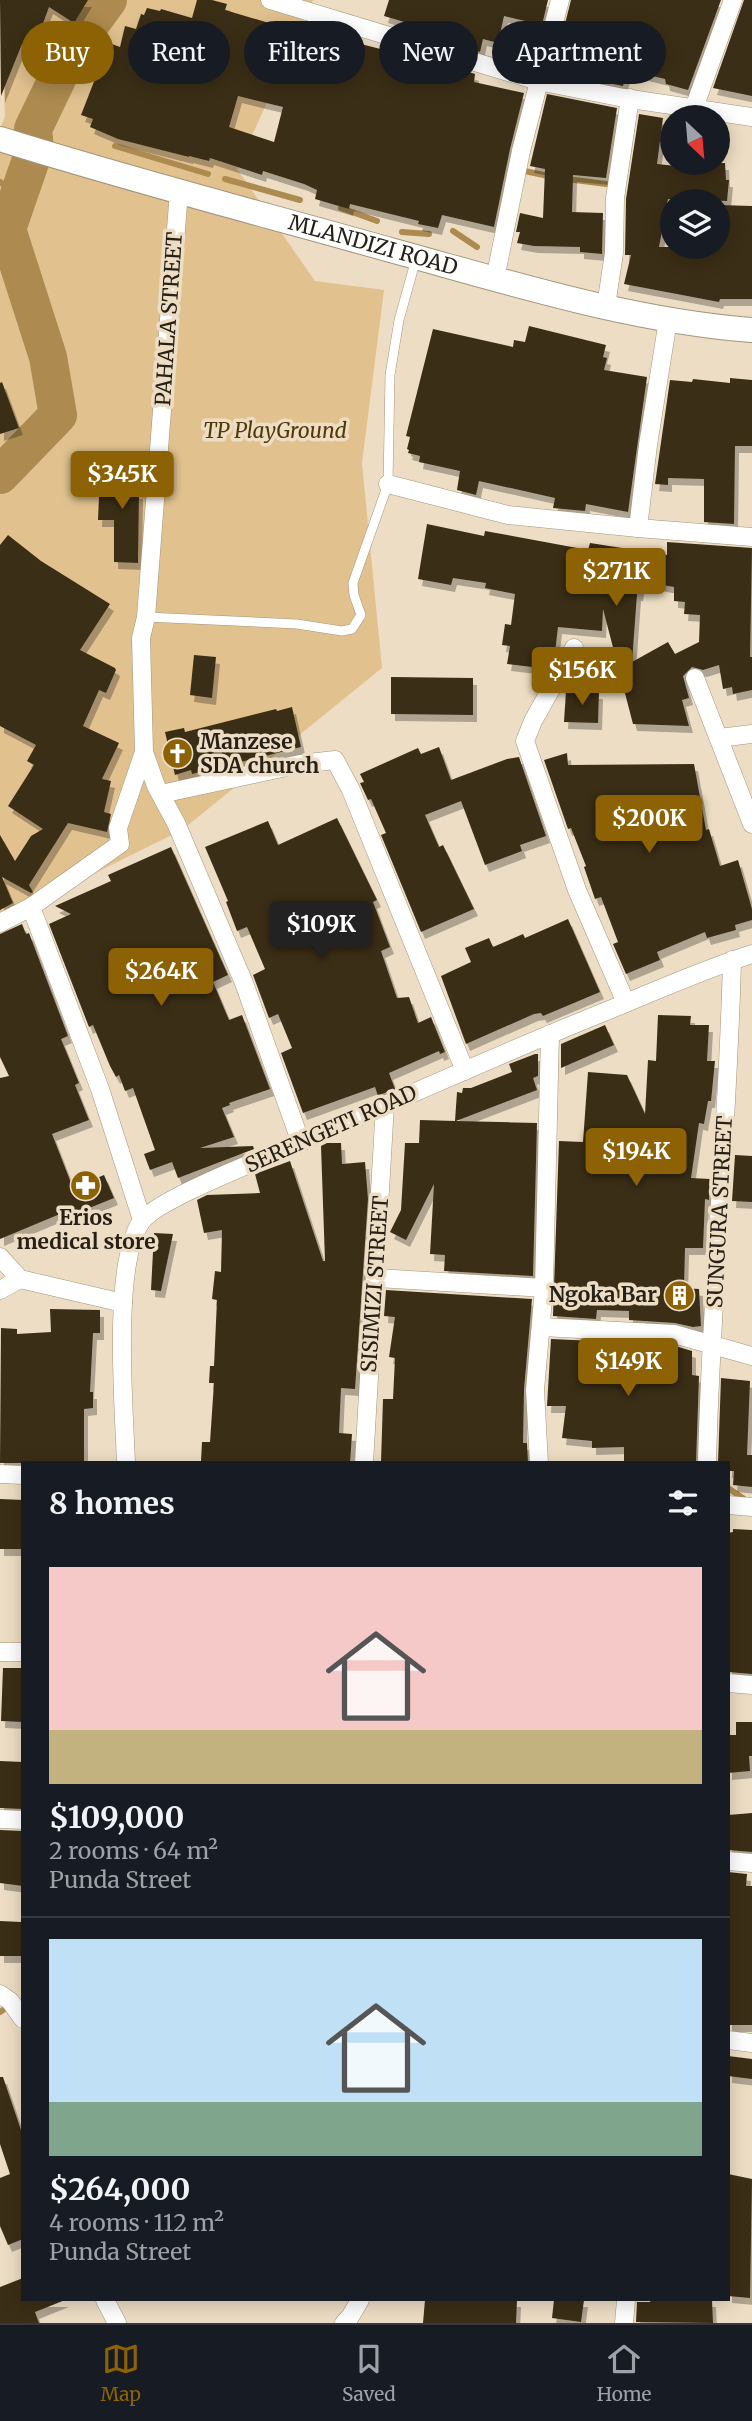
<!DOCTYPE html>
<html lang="en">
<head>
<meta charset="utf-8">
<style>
  body { margin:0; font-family:Merriweather,serif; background:#20242c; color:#f1f3f6; height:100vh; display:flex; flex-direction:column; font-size:26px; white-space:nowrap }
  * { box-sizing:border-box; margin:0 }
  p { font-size:23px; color:#9ea1a6 }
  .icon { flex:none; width:38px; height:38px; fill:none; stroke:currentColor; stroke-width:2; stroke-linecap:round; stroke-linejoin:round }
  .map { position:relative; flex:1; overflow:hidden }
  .details { position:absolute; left:21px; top:1461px; width:709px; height:840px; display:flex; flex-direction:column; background:#171b24; border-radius:0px; box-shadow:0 4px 18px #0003 }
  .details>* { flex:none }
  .guide { position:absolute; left:21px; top:21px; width:710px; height:63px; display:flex; gap:14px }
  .needle { width:46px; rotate:154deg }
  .buttons { position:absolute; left:660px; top:105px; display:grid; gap:14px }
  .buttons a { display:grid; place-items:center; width:70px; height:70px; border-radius:50%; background:#171b24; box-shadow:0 4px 18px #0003; font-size:35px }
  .price { position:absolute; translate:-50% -60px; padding:0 16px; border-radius:7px; background:#8c6204; color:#fff; font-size:23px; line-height:46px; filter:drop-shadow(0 2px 4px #0008) }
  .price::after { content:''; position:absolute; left:50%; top:42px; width:21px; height:16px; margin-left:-10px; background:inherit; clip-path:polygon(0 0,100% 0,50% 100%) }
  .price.current { background:#222; color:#fff }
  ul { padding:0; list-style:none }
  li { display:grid; align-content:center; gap:14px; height:371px; padding:0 28px }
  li+li { border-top:2px solid #363941 }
  li span { display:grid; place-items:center; height:217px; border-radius:0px; color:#555 }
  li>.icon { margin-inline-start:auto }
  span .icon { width:126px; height:126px; fill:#fffc; stroke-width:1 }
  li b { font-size:30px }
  h2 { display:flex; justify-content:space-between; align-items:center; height:84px; padding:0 28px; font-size:30px }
  .chip { padding:0 24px; border-radius:32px; background:#171b24; box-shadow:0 4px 18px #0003; font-size:24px; line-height:63px }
  .chip.current { background:#8c6204; color:#fff }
  .menu { display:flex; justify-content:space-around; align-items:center; height:98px; border-top:2px solid #363941; background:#171b24; font-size:19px; color:#9ea1a6 }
  .menu a { display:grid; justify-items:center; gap:4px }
  .menu .current { color:#8c6204 }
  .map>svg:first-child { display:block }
  .green { fill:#e1c28f }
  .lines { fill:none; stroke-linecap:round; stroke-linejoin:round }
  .stream { stroke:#ad8b50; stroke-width:6 }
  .river { stroke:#ad8b50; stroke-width:38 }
  .building { fill:#3b2e19; fill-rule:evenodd; filter:url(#shadow) }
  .lane-casing { stroke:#a4957d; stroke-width:10 }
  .street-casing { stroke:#a4957d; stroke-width:19 }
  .secondary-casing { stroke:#a4957d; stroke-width:26 }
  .lane { stroke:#fff; stroke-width:9 }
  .street { stroke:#fff; stroke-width:18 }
  .secondary { stroke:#fff; stroke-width:24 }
  .labels { text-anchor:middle; stroke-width:7; stroke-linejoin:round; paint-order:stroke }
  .street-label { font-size:21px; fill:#262017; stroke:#edddc4 }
  .park-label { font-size:21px; font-style:italic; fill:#513907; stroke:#edddc4 }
  .poi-label { font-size:21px; font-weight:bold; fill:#262017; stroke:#edddc4; text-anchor:start }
</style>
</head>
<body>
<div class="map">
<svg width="752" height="2323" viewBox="0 0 752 2323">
  <defs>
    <filter id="shadow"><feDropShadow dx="4" dy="7" stdDeviation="0" flood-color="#0004"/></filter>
  </defs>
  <rect width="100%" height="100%" fill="#edddc4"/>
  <polygon class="green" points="15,0 313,0 237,169 315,281 384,290 362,463 382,668 182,830 0,920 0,129 5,116 2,53"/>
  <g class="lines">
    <g class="stream">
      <polyline points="115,146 208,174"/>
      <polyline points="520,170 553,177"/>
      <polyline points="225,179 300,200"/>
      <polyline points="567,179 614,185"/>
      <polyline points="0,182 18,195"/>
      <polyline points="341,208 377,221"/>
      <polyline points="453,231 477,247"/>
      <polyline points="402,232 429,234"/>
      <polyline points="728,1488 747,1501"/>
      <polyline points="0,2012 3,2010"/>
    </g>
    <polyline class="river" points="0,475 58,415 48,357 7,229 35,148 33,129 70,52 108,0"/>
  </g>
  <g class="building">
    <polygon points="0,0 88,0 74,23 49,7 34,48 22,44 1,96"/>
    <path d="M197,0h15l15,4 -2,6 81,24v-2l50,14 1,-3 43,11 -4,14 51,13 3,-15 25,8 -1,8 50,11 -14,56 -16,78 -52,-12 -4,13 -20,-4 1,-3 -69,-17 -1,5 -34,-10 2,-9 -13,-6 -41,-13 -1,4 -52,-17 -1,3 -20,-5v1l-71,-18 -28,-12 3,-8 -12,-4 28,-72 11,4 5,-21 11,3 5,-15 3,1 3,-7 13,3 1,-2 31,9zM238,96l45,11 -9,35 -45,-15z"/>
    <polygon points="389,0 548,0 542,25 504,16 498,43 483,39 480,52 426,35 428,29 384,16"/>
    <polygon points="571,0 721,0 688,90 666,84 665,79 628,70 623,86 553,72"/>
    <polygon points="744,0 752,0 752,96 713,88"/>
    <polygon points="547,94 617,108 606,178 573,175 572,212 603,213 602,254 580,252 580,247 534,246 517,243 520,232 516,232 520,213 543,218 545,169 530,166"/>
    <polygon points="639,114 663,118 657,164 695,168 694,163 725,163 726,180 729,180 727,201 668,199 659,247 718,247 718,205 752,206 752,299 720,299 719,302 624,284 631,255 625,255 626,199"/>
    <polygon points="529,326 606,345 603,357 607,358 604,370 647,377 628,512 586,504 585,511 553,508 555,498 479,481 476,495 457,490 460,471 419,462 420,456 408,453 409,450 407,449 410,437 406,436 433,329 513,347 514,340 525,342"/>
    <polygon points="730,378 752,380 752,446 735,446 734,524 704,522 704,479 668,478 668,485 655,484 670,380 692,382 693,379 730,383"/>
    <polygon points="2,382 19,428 0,434 0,383"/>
    <polygon points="134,463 135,492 139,492 138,563 114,562 114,520 98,520 99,497 107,497 107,464"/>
    <path d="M427,524l57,12 1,-5 103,19 2,-7 77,12v-13l85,6 -2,109h2v33l-19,4 -1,-7 -9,2 -4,-24 -16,5 -11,-3 -9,9 6,22 -7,2 7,26 -56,-2 -30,-115 -1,22 -44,-4 -4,34 -5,8 -42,-5 3,-18 -8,-1 3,-21 6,1 4,-31 -30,-6 1,-5 -33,-5 -2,7 -33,-6zM641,581l33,6v14l11,1 -1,12 16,1 -1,27 -24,12 -7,-12 -36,20 5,-68h2z"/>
    <polygon points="8,535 41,561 110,604 80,650 115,668 116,670 106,693 99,690 83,726 119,743 102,779 111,781 104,812 111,814 107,832 68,823 29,885 33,892 31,893 2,877 13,903 0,910 0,835 15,861 31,836 43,829 8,806 34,765 27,761 36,745 0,726 0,545"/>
    <polygon points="194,655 216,657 212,698 190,695"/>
    <polygon points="391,677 473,678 473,715 391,714"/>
    <polygon points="566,691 599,692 598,723 564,722"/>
    <polygon points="292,707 301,747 192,774 191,770 175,775 165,732 184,728 185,732 276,709 277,711"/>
    <polygon points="439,747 451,780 507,759 519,757 546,836 520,845 522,851 485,865 461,801 425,815 439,847 443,845 474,909 421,932 381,835 386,833 371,799 368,800 360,783 364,782 360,774 418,748 421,754"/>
    <polygon points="567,753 568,765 694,764 706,830 709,829 720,866 738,860 752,909 752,920 735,925 736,930 707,938 705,932 657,952 660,960 626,974 613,944 618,942 601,897 595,899 584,867 586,866 571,828 568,829 544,760"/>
    <polygon points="337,818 377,900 373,902 390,947 381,951 397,998 409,997 418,1023 431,1017 445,1052 440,1054 439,1051 389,1073 395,1089 382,1094 378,1096 375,1087 303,1113 281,1053 292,1048 278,1014 269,1018 253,975 265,969 247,927 237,931 226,902 228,901 205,847 268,821 278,845"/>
    <polygon points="171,847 228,975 213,982 229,1020 242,1015 270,1089 229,1103 230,1105 222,1108 234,1137 200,1148 253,1146 254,1149 178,1178 172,1162 150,1170 144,1154 155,1150 133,1088 125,1091 119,1075 116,1077 110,1066 93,1025 89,1027 49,924 71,914 55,906 111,881 108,875"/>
    <polygon points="568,919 600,992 543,1016 541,1013 534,1014 466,1044 441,976 471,962 465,948 489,938 493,947 523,934 525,938"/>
    <polygon points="22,924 26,934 29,933 68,1036 61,1039 79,1083 75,1085 89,1120 52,1134 73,1188 104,1175 114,1198 62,1219 60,1214 0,1239 0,1078 9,1076 0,1057 0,934"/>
    <polygon points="658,1015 691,1016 690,1025 709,1025 707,1061 715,1061 711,1101 708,1101 704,1124 699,1123 691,1178 710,1179 709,1200 705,1199 703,1248 685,1248 684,1288 699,1289 701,1326 693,1327 675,1323 629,1320 629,1311 597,1310 596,1319 553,1316 559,1141 583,1142 588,1072 627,1075 645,1114 648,1060 656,1061"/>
    <polygon points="605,1025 614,1045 561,1068 561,1044"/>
    <polygon points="535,1054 538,1054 538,1076 533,1078 537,1090 456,1121 537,1123 533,1276 444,1271 445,1255 430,1254 434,1184 406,1240 390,1232 401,1210 405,1143 419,1143 420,1120 455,1121 457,1092 462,1093 463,1088 471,1088 512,1072 509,1064"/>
    <polygon points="327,1143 341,1143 342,1164 365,1162 368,1199 355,1389 341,1388 339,1433 352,1434 350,1463 201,1461 202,1442 210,1442 214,1383 209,1383 210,1366 214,1366 217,1300 212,1299 215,1271 221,1272 222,1230 204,1233 197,1200 207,1195 260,1193 255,1174 290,1161 323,1261 325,1261 321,1146"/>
    <polygon points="735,1155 752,1156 752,1202 732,1201"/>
    <polygon points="154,1233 173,1234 161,1291 151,1290"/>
    <polygon points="386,1290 532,1299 524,1389 523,1443 527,1443 528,1463 381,1462 383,1399 393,1399 395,1358 389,1357 395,1317 384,1316"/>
    <polygon points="50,1309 100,1310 100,1333 93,1333 90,1392 93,1392 93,1408 84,1409 84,1463 0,1463 1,1328 17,1329 17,1334 51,1332"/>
    <polygon points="551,1339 595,1341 595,1345 627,1347 628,1343 672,1345 692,1351 692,1375 699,1376 696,1463 624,1463 624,1447 592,1448 592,1441 562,1438 566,1406 547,1406"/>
    <polygon points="721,1378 750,1381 747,1455 752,1455 752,1487 733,1485 734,1471 728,1471 728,1463 718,1463"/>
    <polygon points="0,1499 23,1500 23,1549 0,1549"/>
    <polygon points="733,1529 752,1530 752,1674 728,1672 728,1533 733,1532"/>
    <polygon points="3,1668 23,1668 23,1722 1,1721"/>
    <polygon points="736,1722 752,1722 752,1756 749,1756 750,1771 728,1773 728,1735 736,1735"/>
    <polygon points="0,1761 23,1762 23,1809 0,1808"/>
    <polygon points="752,1813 752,1852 728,1850 728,1815"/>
    <polygon points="0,1830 23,1831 23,1886 0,1883"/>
    <polygon points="728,1872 747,1874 746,1886 752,1886 752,2025 728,2025"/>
    <polygon points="0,1921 21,1922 21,1956 0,1956"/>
    <polygon points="728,2056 752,2059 752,2079 728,2076"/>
    <polygon points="0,2077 3,2077 23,2136 23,2239 8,2245 0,2226 0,2178 10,2174 0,2144"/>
    <polygon points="728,2174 752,2179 750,2298 728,2296"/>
    <polygon points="23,2278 23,2300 65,2300 35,2312 39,2323 0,2323 0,2287"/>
    <polygon points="425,2300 517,2300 516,2323 423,2323"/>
    <polygon points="554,2300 584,2300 581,2322 552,2318"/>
    <polygon points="651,2300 712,2300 713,2323 636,2322 637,2302 650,2302"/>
  </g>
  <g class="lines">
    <defs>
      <polyline id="lane" points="146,617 297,624 342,631 352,629 361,615 354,595 353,583 388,484 390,375 399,320 416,259"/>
      <g id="street">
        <polyline points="270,0 538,81 624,98 752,117"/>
        <polyline points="694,108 733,0"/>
        <polyline points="495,279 521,151 560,0"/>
        <polyline points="606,306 614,253 615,198 630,98"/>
        <polyline points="388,484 508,515 638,528 752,537"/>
        <polyline points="638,528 648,445 668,320"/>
        <polyline points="574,648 533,721 525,741 577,890 626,1003"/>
        <polyline points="695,678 752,824"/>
        <polyline points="719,738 752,734"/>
        <polyline points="144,752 156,786 176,823 244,983 301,1143"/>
        <polyline points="161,794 300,764 335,760 351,790 465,1071"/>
        <polyline points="31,907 100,1089 142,1220"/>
        <polyline points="0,923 31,907 120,844 118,828 144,752 141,638 146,617 179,191"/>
        <polyline points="0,1257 20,1279 123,1303"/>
        <polyline points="377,1278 544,1288"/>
        <polyline points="0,1290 20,1279"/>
        <polyline points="542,1327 674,1334 752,1356"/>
        <path d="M126,1463c-2,-55 -14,-198 15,-241 15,-22 117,-61 146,-74 109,-47 217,-96 327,-140 45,-19 91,-39 138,-54"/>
        <polyline points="364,1463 385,1105"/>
        <polyline points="539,1463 535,1390 544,1288 550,1034"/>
        <path d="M707,1463c4,-168 21,-335 25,-503"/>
        <polyline points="0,1474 23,1475"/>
        <polyline points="728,1505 752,1507"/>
        <polyline points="0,1652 23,1652"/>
        <polyline points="728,1683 752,1685"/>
        <polyline points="0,1819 23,1820"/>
        <polyline points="728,1861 752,1863"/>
        <polyline points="0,1994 10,2001 23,2019"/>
        <polyline points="728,2040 752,2043"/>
        <polyline points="105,2300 117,2323"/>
        <polyline points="344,2323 350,2317 360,2300"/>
        <polyline points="624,2323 626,2300"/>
      </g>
      <g id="secondary">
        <path id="s1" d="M0,139c130,41 263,75 394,112 117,32 237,70 358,79"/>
      </g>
    </defs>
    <use href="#lane" class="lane-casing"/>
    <use href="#street" class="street-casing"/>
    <use href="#secondary" class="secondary-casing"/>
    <use href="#lane" class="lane"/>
    <use href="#street" class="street"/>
    <use href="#secondary" class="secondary"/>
  </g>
  <defs>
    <symbol id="church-disc" viewBox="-11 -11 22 22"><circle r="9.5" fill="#8c6204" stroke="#edddc4"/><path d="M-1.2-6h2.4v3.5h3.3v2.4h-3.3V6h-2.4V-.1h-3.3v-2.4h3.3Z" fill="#fff"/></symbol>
    <symbol id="pharmacy-disc" viewBox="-11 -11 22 22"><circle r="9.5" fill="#8c6204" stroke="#edddc4"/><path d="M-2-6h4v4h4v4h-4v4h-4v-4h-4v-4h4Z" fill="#fff"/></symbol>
    <symbol id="building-disc" viewBox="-11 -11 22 22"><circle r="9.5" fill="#8c6204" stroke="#edddc4"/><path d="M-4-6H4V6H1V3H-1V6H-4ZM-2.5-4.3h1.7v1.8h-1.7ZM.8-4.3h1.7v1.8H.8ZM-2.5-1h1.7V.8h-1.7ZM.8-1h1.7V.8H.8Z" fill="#fff"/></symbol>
  </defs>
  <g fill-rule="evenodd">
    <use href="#church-disc" x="160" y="736" width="35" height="35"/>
    <use href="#pharmacy-disc" x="68" y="1168" width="35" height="35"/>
    <use href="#building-disc" x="662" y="1278" width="35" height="35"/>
  </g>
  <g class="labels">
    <g class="street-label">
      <text dy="7" stroke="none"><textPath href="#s1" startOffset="388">MLANDIZI ROAD</textPath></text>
      <text transform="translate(169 319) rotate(-86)" y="7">PAHALA STREET</text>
      <text transform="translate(331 1129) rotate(-24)" y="7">SERENGETI ROAD</text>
      <text transform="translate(720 1212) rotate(-87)" y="7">SUNGURA STREET</text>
      <text transform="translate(375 1284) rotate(-86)" y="7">SISIMIZI STREET</text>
    </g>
    <g class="park-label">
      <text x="275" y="438">TP PlayGround</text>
    </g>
    <g class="poi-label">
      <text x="200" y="749">Manzese<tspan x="200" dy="24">SDA church</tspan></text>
      <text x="86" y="1225" text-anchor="middle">Erios<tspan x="86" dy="24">medical store</tspan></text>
      <text x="657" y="1302" text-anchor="end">Ngoka Bar</text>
    </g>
  </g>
</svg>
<div class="buttons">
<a><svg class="needle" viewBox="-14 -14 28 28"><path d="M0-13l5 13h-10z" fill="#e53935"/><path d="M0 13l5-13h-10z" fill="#9ea1a6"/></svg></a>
<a><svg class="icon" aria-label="layers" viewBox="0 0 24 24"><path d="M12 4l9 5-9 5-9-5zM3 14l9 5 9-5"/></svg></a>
</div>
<b class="price" style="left:122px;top:511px">$345K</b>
<b class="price" style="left:616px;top:608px">$271K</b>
<b class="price" style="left:582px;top:707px">$156K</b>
<b class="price" style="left:649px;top:855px">$200K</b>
<b class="price current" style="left:321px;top:961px">$109K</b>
<b class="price" style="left:161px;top:1008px">$264K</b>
<b class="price" style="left:636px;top:1188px">$194K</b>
<b class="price" style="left:628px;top:1398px">$149K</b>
<div class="guide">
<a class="chip current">Buy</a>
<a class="chip">Rent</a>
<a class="chip">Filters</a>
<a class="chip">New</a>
<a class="chip">Apartment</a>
</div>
<section class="details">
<h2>8 homes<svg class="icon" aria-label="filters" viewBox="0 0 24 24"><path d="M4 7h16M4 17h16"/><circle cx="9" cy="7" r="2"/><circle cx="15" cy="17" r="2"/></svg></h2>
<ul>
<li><span style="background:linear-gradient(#f6c9c9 75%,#c2b280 0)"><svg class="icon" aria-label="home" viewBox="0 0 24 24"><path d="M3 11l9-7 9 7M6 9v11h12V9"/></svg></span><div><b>$109,000</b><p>2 rooms · 64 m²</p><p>Punda Street</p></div></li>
<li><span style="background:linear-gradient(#bfe0f5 75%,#7fa58c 0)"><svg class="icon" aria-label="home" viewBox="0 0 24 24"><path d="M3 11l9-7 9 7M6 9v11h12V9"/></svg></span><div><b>$264,000</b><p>4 rooms · 112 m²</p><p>Punda Street</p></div></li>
</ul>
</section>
</div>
<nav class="menu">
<a class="current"><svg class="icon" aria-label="map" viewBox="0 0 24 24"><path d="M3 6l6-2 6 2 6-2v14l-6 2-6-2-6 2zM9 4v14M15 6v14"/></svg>Map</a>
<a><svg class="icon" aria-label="saved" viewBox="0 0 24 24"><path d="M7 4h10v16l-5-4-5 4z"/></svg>Saved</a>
<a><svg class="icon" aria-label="home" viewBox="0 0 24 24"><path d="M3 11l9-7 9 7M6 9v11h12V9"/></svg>Home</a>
</nav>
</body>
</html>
